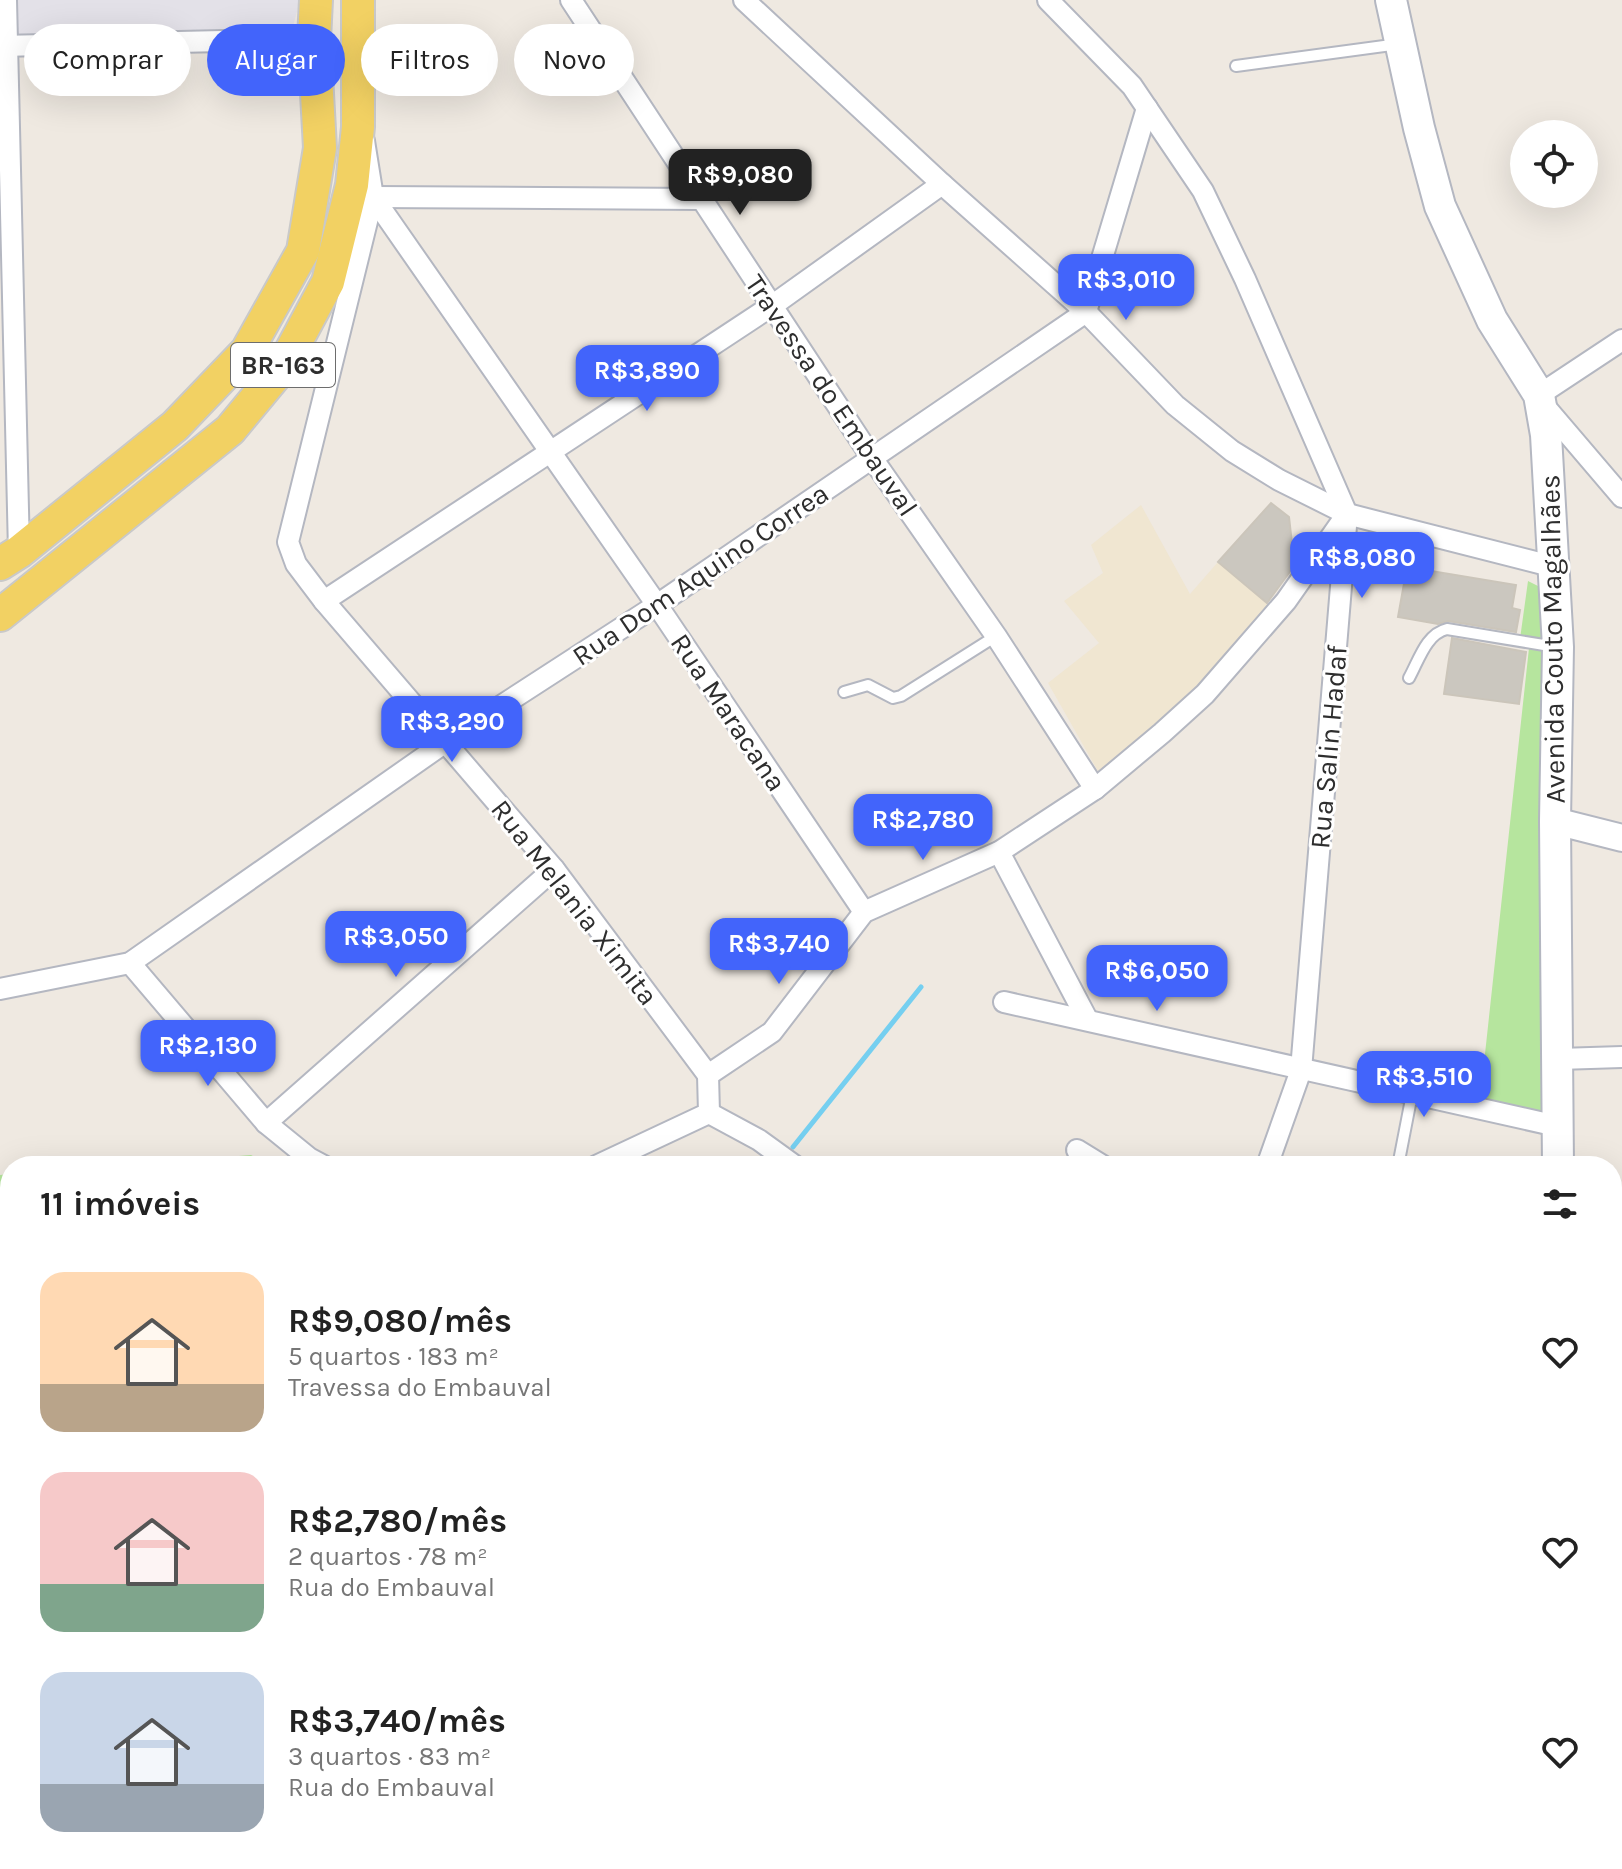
<!DOCTYPE html>
<html lang="pt">
<head>
<meta charset="utf-8">
<style>
  body { margin:0; font-family:Karla,sans-serif; background:#f2f2f2; color:#222; height:100vh; display:flex; flex-direction:column; font-size:30px; white-space:nowrap }
  * { box-sizing:border-box; margin:0 }
  p { font-size:26px; color:#767676 }
  .icon { flex:none; width:44px; height:44px; fill:none; stroke:currentColor; stroke-width:2; stroke-linecap:round; stroke-linejoin:round }
  .map { position:relative; flex:1; overflow:hidden }
  .panel { position:absolute; left:0px; top:1156px; width:1622px; height:714px; display:flex; flex-direction:column; background:#fff; border-radius:32px 32px 0 0; box-shadow:0 8px 32px #0002 }
  .panel>* { flex:none }
  .guide { position:absolute; left:24px; top:24px; width:800px; height:72px; display:flex; gap:16px }
  .controls { position:absolute; left:1510px; top:120px; display:grid; gap:16px }
  .controls a { display:grid; place-items:center; width:88px; height:88px; border-radius:50%; background:#fff; box-shadow:0 8px 32px #0002; font-size:40px }
  .price { position:absolute; translate:-50% -68px; padding:0 18px; border-radius:16px; background:#4264fb; color:#fff; font-size:26px; line-height:52px; filter:drop-shadow(0 2px 4px #0008) }
  .price::after { content:''; position:absolute; left:50%; top:48px; width:24px; height:18px; margin-left:-12px; background:inherit; clip-path:polygon(0 0,100% 0,50% 100%) }
  .price.active { background:#222; color:#fff }
  ul { padding:0; list-style:none }
  li { display:flex; align-items:center; gap:24px; height:200px; padding:0 40px }
  li span { display:grid; place-items:center; flex:none; width:224px; height:160px; border-radius:24px; color:#555 }
  li>.icon { margin-inline-start:auto }
  span .icon { width:96px; height:96px; fill:#fffc; stroke-width:1 }
  li b { font-size:34px }
  h2 { display:flex; justify-content:space-between; align-items:center; height:96px; padding:0 40px; font-size:34px }
  .chip { padding:0 28px; border-radius:36px; background:#fff; box-shadow:0 8px 32px #0002; font-size:28px; line-height:72px }
  .chip.active { background:#4264fb; color:#fff }
  .map>svg:first-child { display:block }
  .industrial { fill:#e3e1e8 }
  .education { fill:#f0e6d1 }
  .green { fill:#b6e59e }
  .lines { fill:none; stroke-linecap:round; stroke-linejoin:round }
  .stream { stroke:#75cff0; stroke-width:5 }
  .building { fill:#cbc7bf; stroke:#cbc5ba; stroke-width:2 }
  .service-casing { stroke:#b4b7c1; stroke-width:14 }
  .minor-casing { stroke:#b4b7c1; stroke-width:24 }
  .tertiary-casing { stroke:#b4b7c1; stroke-width:30 }
  .secondary-casing { stroke:#b4b7c1; stroke-width:34 }
  .primary-casing { stroke:#c9c9c9; stroke-width:36 }
  .path { stroke:#c9c9c9; stroke-width:3; stroke-dasharray:6 4; stroke-linecap:butt }
  .service { stroke:#fff; stroke-width:10 }
  .minor { stroke:#fff; stroke-width:20 }
  .tertiary { stroke:#fff; stroke-width:26 }
  .secondary { stroke:#fff; stroke-width:30 }
  .primary { stroke:#f2d163; stroke-width:32 }
  .labels { text-anchor:middle; stroke-width:6; stroke-linejoin:round; paint-order:stroke }
  .shield { fill:#fff; stroke:#6d6d6d; stroke-width:2 }
  .shield-label { font-size:26px; font-weight:bold; fill:#2e2e2e }
  .street-label { font-size:28px; fill:#2e2e2e; stroke:#fff }
</style>
</head>
<body>
<div class="map">
<svg width="1622" height="1869" viewBox="0 0 1622 1869">
  <rect width="100%" height="100%" fill="#efe9e1"/>
  <polygon class="industrial" points="16,0 300,0 291,34 16,38"/>
  <polygon class="education" points="1141,505 1190,594 1218,562 1269,605 1197,688 1149,736 1099,773 1048,683 1099,643 1064,601 1103,573 1091,545"/>
  <g class="green">
    <polygon points="1528,581 1540,587 1549,607 1545,1112 1540,1113 1480,1100 1529,648 1519,646"/>
    <polygon points="251,1155 271,1166 115,1166"/>
    <polygon points="10,1174 10,1335 0,1337 0,1175"/>
    <polygon points="1622,1723 1622,1778 1612,1779 1612,1724"/>
  </g>
  <g class="lines">
    <g class="stream">
      <polyline points="793,1147 921,987"/>
      <polyline points="0,1260 10,1257"/>
    </g>
  </g>
  <g class="building">
    <polygon points="1271,503 1289,517 1293,552 1300,558 1267,603 1218,562"/>
    <polygon points="1407,567 1516,585 1512,608 1520,610 1516,632 1448,621 1438,624 1398,617"/>
    <polygon points="1452,638 1526,652 1519,704 1444,694"/>
  </g>
  <g class="lines">
    <defs>
      <g id="service">
        <polyline points="1236,66 1399,44"/>
        <path d="M1409,678c10,-18 17,-44 38,-49l109,18"/>
        <polyline points="844,692 868,685 893,698 901,696 996,636"/>
        <polyline points="1398,1166 1412,1094"/>
        <polyline points="0,1346 10,1345"/>
      </g>
      <g id="minor">
        <polyline points="6,0 19,552"/>
        <polyline points="571,0 872,458 996,636 1095,789"/>
        <polyline points="744,0 942,184 1086,312 1175,405 1232,451 1279,480 1347,514 1555,567"/>
        <polyline points="1048,0 1132,86 1203,191 1245,279 1347,514 1301,1070 1267,1166"/>
        <polyline points="0,46 314,39"/>
        <polyline points="364,141 373,197 288,542 296,564 324,601 554,869 708,1075"/>
        <polyline points="373,197 657,605 864,912"/>
        <polyline points="373,197 701,199"/>
        <polyline points="1539,395 1622,340"/>
        <polyline points="1541,402 1622,497"/>
        <polyline points="324,601 773,305 942,184"/>
        <polyline points="999,852 1087,1019"/>
        <polyline points="130,963 266,1123 309,1158 324,1166"/>
        <polyline points="0,989 130,963 447,741 657,605 1086,312 1147,108"/>
        <polyline points="1004,1002 1557,1126"/>
        <polyline points="1559,1059 1622,1057"/>
        <polyline points="708,1075 772,1032 864,912 999,852 1095,789 1162,733 1205,694 1286,601 1345,517"/>
        <polyline points="709,1113 759,1140 795,1166"/>
        <polyline points="266,1123 554,869"/>
        <polyline points="1077,1150 1103,1166"/>
        <polyline points="596,1166 709,1113 708,1075"/>
        <polyline points="1612,1387 1622,1387"/>
        <polyline points="0,1618 10,1611"/>
        <polyline points="541,1860 587,1869"/>
        <polyline points="640,1860 642,1869"/>
        <polyline points="1281,1860 1283,1869"/>
        <polyline points="265,1869 269,1860"/>
      </g>
      <polyline id="tertiary" points="1555,821 1622,838"/>
      <g id="secondary">
        <polyline points="1391,0 1419,128 1440,206 1492,320 1539,395 1546,435 1558,647 1555,821 1558,1166"/>
        <polyline points="1562,1860 1562,1869"/>
      </g>
      <g id="primary">
        <polyline points="0,564 19,552 175,426 247,351 303,251 320,148 314,39 316,0"/>
        <polyline points="0,615 230,430 283,366 328,282 352,185 358,127 358,0"/>
        <polyline points="0,1663 10,1677"/>
        <polyline points="0,1705 10,1719"/>
        <polyline points="140,1860 149,1869"/>
        <polyline points="175,1860 189,1869"/>
      </g>
    </defs>
    <use href="#service" class="service-casing"/>
    <use href="#minor" class="minor-casing"/>
    <use href="#tertiary" class="tertiary-casing"/>
    <use href="#secondary" class="secondary-casing"/>
    <use href="#primary" class="primary-casing"/>
    <polyline class="path" points="1612,1747 1622,1757"/>
    <use href="#service" class="service"/>
    <use href="#minor" class="minor"/>
    <use href="#tertiary" class="tertiary"/>
    <use href="#secondary" class="secondary"/>
    <use href="#primary" class="primary"/>
  </g>
  <g class="labels">
    <rect class="shield" x="231" y="343" width="104" height="44" rx="6"/>
    <g class="shield-label">
      <text x="283" y="374">BR-163</text>
    </g>
    <g class="street-label">
      <text transform="translate(832 395) rotate(56)" y="10">Travessa do Embauval</text>
      <text transform="translate(700 574) rotate(-34)" y="10">Rua Dom Aquino Correa</text>
      <text transform="translate(1552 639) rotate(-91)" y="10">Avenida Couto Magalhães</text>
      <text transform="translate(729 712) rotate(56)" y="10">Rua Maracana</text>
      <text transform="translate(1328 747) rotate(-85)" y="10">Rua Salin Hadaf</text>
      <text transform="translate(575 902) rotate(52)" y="10">Rua Melania Ximita</text>
    </g>
  </g>
</svg>
<div class="controls">
<a><svg class="icon" aria-label="locate" viewBox="0 0 24 24"><circle cx="12" cy="12" r="6"/><path d="M12 2v4M12 18v4M2 12h4M18 12h4"/></svg></a>
</div>
<b class="price active" style="left:740px;top:217px">R$9,080</b>
<b class="price" style="left:1126px;top:322px">R$3,010</b>
<b class="price" style="left:647px;top:413px">R$3,890</b>
<b class="price" style="left:1362px;top:600px">R$8,080</b>
<b class="price" style="left:452px;top:764px">R$3,290</b>
<b class="price" style="left:923px;top:862px">R$2,780</b>
<b class="price" style="left:396px;top:979px">R$3,050</b>
<b class="price" style="left:779px;top:986px">R$3,740</b>
<b class="price" style="left:1157px;top:1013px">R$6,050</b>
<b class="price" style="left:208px;top:1088px">R$2,130</b>
<b class="price" style="left:1424px;top:1119px">R$3,510</b>
<div class="guide">
<a class="chip">Comprar</a>
<a class="chip active">Alugar</a>
<a class="chip">Filtros</a>
<a class="chip">Novo</a>
</div>
<section class="panel">
<h2>11 imóveis<svg class="icon" aria-label="filters" viewBox="0 0 24 24"><path d="M4 7h16M4 17h16"/><circle cx="9" cy="7" r="2"/><circle cx="15" cy="17" r="2"/></svg></h2>
<ul>
<li><span style="background:linear-gradient(#ffd9b3 70%,#b9a48a 0)"><svg class="icon" aria-label="home" viewBox="0 0 24 24"><path d="M3 11l9-7 9 7M6 9v11h12V9"/></svg></span><div><b>R$9,080/mês</b><p>5 quartos · 183 m²</p><p>Travessa do Embauval</p></div><svg class="icon" aria-label="heart" viewBox="0 0 24 24"><path d="M12 20l-8-8c-3-5 5-10 8-4 3-6 11-1 8 4z"/></svg></li>
<li><span style="background:linear-gradient(#f6c9c9 70%,#7fa58c 0)"><svg class="icon" aria-label="home" viewBox="0 0 24 24"><path d="M3 11l9-7 9 7M6 9v11h12V9"/></svg></span><div><b>R$2,780/mês</b><p>2 quartos · 78 m²</p><p>Rua do Embauval</p></div><svg class="icon" aria-label="heart" viewBox="0 0 24 24"><path d="M12 20l-8-8c-3-5 5-10 8-4 3-6 11-1 8 4z"/></svg></li>
<li><span style="background:linear-gradient(#c9d6e8 70%,#9aa5b1 0)"><svg class="icon" aria-label="home" viewBox="0 0 24 24"><path d="M3 11l9-7 9 7M6 9v11h12V9"/></svg></span><div><b>R$3,740/mês</b><p>3 quartos · 83 m²</p><p>Rua do Embauval</p></div><svg class="icon" aria-label="heart" viewBox="0 0 24 24"><path d="M12 20l-8-8c-3-5 5-10 8-4 3-6 11-1 8 4z"/></svg></li>
</ul>
</section>
</div>
</body>
</html>
